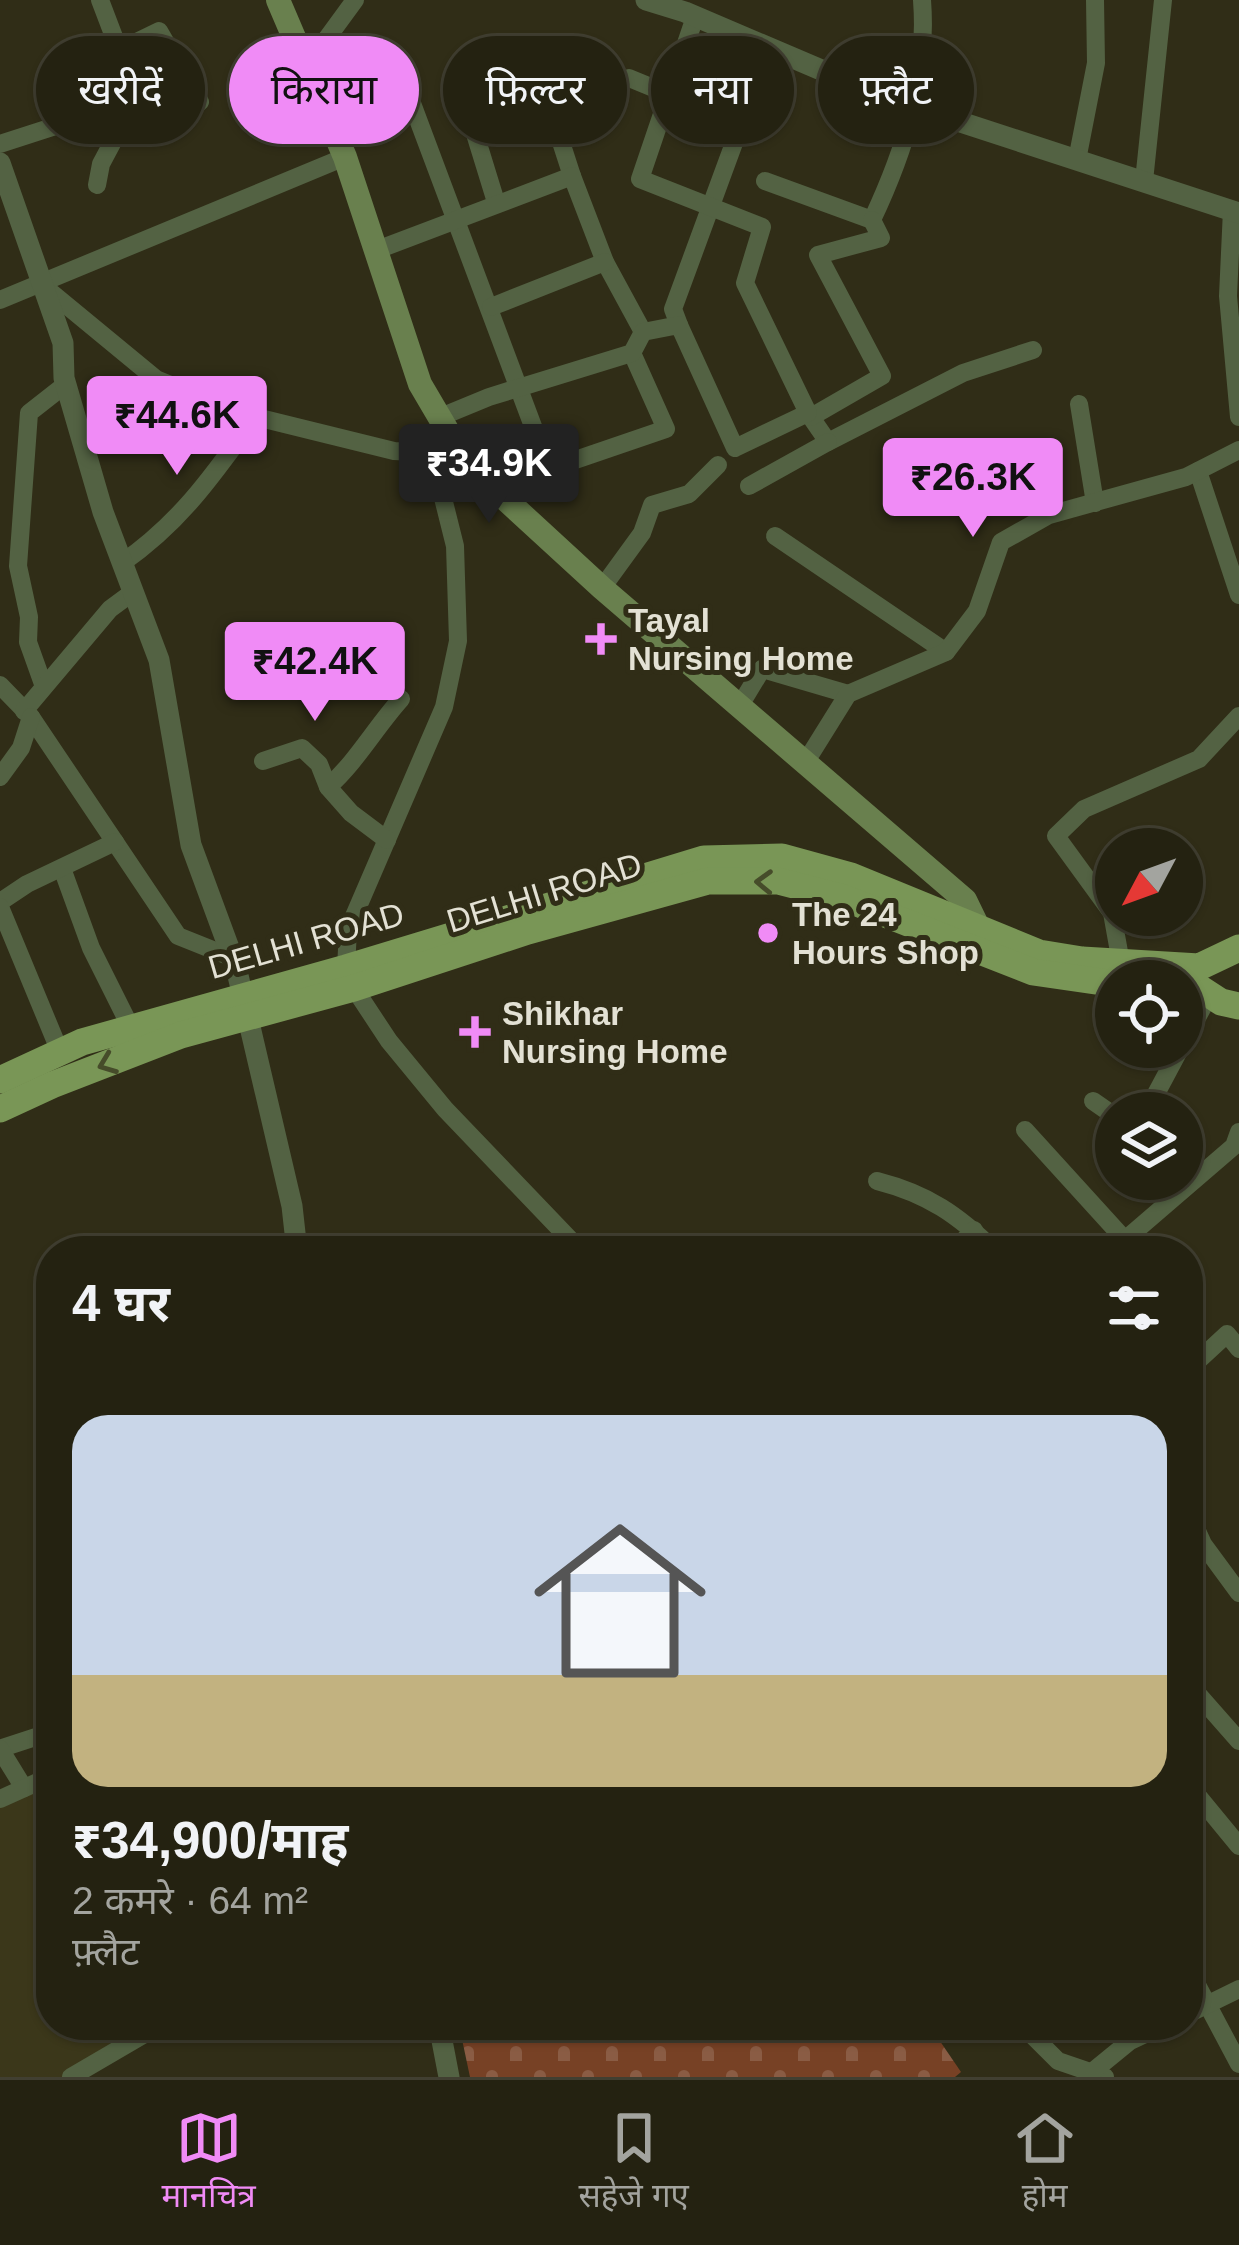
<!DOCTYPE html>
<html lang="hi">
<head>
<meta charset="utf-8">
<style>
  body { margin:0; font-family:Arial,"Noto Sans Devanagari",sans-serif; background:#2c2a1a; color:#f1f3f6; height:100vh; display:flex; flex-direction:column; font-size:45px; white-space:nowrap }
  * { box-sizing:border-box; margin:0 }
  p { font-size:39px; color:#a3a49f }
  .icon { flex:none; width:66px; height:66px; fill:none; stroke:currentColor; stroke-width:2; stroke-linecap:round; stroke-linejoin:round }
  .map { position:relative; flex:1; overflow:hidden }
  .side { position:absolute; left:36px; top:1236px; width:1167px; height:804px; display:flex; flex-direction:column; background:#242211; border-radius:48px; box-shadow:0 3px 9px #0004,0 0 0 3px #413f31 }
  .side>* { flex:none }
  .banner { position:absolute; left:36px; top:36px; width:1167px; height:108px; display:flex; gap:24px }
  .needle { width:78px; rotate:229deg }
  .tools { position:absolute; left:1095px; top:828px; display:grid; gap:24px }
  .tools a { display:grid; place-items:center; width:108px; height:108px; border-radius:50%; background:#242211; box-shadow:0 3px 9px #0004,0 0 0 3px #413f31; font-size:60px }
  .price { position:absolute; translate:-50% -102px; padding:0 27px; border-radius:12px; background:#f08bf6; color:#111; font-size:39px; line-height:78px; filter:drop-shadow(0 3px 6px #0008) }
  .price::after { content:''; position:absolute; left:50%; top:72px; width:36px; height:27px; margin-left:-18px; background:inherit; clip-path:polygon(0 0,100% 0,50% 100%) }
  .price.active { background:#222; color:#fff }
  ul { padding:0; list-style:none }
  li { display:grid; align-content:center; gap:24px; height:636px; padding:0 36px }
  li+li { border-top:3px solid #413f31 }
  li span { display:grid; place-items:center; height:372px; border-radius:36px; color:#555 }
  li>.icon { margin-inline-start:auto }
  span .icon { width:216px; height:216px; fill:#fffc; stroke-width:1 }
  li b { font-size:51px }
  h2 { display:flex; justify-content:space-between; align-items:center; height:144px; padding:0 36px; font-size:51px }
  .tag { padding:0 42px; border-radius:54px; background:#242211; box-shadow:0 3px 9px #0004,0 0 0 3px #413f31; font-size:42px; line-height:108px }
  .tag.active { background:#f08bf6; color:#111 }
  .tab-bar { display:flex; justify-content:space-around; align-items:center; height:168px; border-top:3px solid #413f31; background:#242211; font-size:33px; color:#a3a49f }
  .tab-bar a { display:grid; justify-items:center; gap:6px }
  .tab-bar .active { color:#f08bf6 }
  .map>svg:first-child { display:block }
  .built { fill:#3b371a }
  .cemetery { fill:url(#cemetery-stones) }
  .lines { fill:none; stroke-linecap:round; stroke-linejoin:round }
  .minor { stroke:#536243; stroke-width:18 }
  .tertiary { stroke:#536243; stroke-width:21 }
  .secondary { stroke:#69804e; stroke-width:24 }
  .primary { stroke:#799656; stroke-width:27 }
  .oneway { stroke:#464c2a }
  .poi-dot { fill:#f08bf6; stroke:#302d17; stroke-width:4.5 }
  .labels { text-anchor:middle; stroke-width:10; stroke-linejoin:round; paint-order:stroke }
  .poi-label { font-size:33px; font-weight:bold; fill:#e3e1d4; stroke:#302d17; text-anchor:start }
  .street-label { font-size:33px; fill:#e3e1d4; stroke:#302d17 }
</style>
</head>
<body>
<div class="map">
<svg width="1239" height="2077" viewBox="0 0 1239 2077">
  <defs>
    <pattern id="cemetery-stones" width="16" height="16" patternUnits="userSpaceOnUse" patternTransform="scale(3)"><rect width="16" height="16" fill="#774125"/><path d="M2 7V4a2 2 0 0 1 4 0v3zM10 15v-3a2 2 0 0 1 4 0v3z" fill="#8a5c44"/></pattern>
  </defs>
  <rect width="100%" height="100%" fill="#302d17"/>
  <polygon class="built" points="51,1770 51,2025 173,2025 69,2077 0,2077 0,1796"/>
  <polygon class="cemetery" points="459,2025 929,2025 961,2072 955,2077 470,2077"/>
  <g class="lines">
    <g class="minor">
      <polyline points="100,0 119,50"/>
      <polyline points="306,67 355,0"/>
      <polyline points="537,68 572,176"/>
      <polyline points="401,74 549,469 666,429 632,353"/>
      <polyline points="629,78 741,124 673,309 679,325"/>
      <polyline points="460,85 496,202"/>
      <polyline points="0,144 102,111 87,66 159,31 200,102 118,132 101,164 97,185"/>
      <polyline points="1077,160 1096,63 1095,0"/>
      <path d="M765,181l107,39c33,-70 56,-142 50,-220"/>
      <polyline points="1144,181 1163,0"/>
      <polyline points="1232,210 1228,296 1239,417"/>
      <polyline points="377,250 572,176 605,262 643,332"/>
      <polyline points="42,285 156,379 240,413 394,451 432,453 448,445"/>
      <polyline points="0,300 345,157"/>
      <polyline points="491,307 605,262"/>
      <polyline points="1079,404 1095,503"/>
      <polyline points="808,413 828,442 963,373 1033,350"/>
      <polyline points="811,417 882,376 818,255 881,238 872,220"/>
      <polyline points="438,418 489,397 632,353 643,332 679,325 735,448 808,413 745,283 762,227 640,179 695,17"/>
      <polyline points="456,449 437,460 435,466 455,546 458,641 444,707 348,930 346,968 354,988 389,1041 445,1109 581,1251"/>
      <polyline points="1198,471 1239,595"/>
      <polyline points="749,486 828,442"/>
      <polyline points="775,536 946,652"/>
      <path d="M122,563c59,-41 92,-89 133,-146"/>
      <polyline points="602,588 642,533 652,505 689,494 718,465"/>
      <polyline points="43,684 28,642 29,617 18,566 29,413 66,384"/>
      <polyline points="0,685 31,717 178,936 233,958"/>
      <polyline points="739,707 762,669 848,694"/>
      <polyline points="24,711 110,609 133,592"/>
      <polyline points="263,761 302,748 319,764 328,787"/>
      <polyline points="805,763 848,694 946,652 977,611 1001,542 1049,515 1186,477 1239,450"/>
      <polyline points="0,777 21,748 31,717"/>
      <path d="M387,840l-36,-27 -23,-26c29,-26 47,-59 73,-88"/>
      <polyline points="63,871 91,948 131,1028"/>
      <polyline points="0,902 27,884 115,842"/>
      <polyline points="0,907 60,1052"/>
      <polyline points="1121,963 1112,913 1056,836 1084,809 1199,759 1239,716"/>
      <polyline points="1182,1045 1210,994"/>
      <polyline points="1093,1101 1116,1117"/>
      <polyline points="1141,1113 1149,1107 1181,1047"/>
      <polyline points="1025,1130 1125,1240"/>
      <path d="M877,1181c51,13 81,34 118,70"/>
      <polyline points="953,1251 974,1230"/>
      <polyline points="1112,1251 1234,1146 1239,1132"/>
      <polyline points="1188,1370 1227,1334 1239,1349"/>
      <polyline points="1188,1511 1203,1544 1239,1593"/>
      <polyline points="43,1652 51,1648"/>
      <polyline points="1188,1683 1239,1741"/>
      <polyline points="2,1748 51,1732"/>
      <polyline points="0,1749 24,1788"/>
      <polyline points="1188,1784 1239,1846"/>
      <polyline points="0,1799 51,1776"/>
      <polyline points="1188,1968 1239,2064"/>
      <polyline points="1188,2014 1239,1989"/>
      <polyline points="1022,2025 1058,2061 1105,2077"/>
      <polyline points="71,2077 160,2025"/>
      <polyline points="1086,2077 1130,2041 1164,2025"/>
    </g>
    <g class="tertiary">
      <polyline points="646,0 685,12 887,98 1239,213"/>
      <polyline points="0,163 63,343 64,378 103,512 159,660 191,845 236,967 292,1206 297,1251"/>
      <polyline points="439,2025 449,2077"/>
    </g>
    <polyline class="secondary" points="278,0 345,157 420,384 467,464 602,588 965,900 980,931 976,940"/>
    <g class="primary">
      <polyline points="1182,986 1201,989 1221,1002 1239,1006"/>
      <polyline points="0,1080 82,1042 346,968 704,859 782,857 851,876 1039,953 1082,960 1199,967 1239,948"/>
      <polyline points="0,1109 52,1085 181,1035 354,988 528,931 708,881 778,881 844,898 1033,972 1116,984"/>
    </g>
  </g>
  <defs><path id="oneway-chevron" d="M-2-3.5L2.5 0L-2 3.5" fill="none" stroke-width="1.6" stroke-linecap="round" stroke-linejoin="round" transform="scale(3)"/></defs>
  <g class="oneway">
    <use href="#oneway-chevron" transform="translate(764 882) rotate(-178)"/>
    <use href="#oneway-chevron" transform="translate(107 1064) rotate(159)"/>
  </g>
  <g class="poi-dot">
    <path d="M595 621h12v12h12v12h-12v12h-12v-12h-12v-12h12z"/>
    <circle cx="768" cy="933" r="12"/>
    <path d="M469 1014h12v12h12v12h-12v12h-12v-12h-12v-12h12z"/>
  </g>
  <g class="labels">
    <g class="poi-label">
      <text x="628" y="632">Tayal<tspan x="628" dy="38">Nursing Home</tspan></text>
      <text x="792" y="926">The 24<tspan x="792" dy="38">Hours Shop</tspan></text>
      <text x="502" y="1025">Shikhar<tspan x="502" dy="38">Nursing Home</tspan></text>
    </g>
    <g class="street-label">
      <text transform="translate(544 892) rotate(-17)" y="12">DELHI ROAD</text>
      <text transform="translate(306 940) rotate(-16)" y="12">DELHI ROAD</text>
    </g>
  </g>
</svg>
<div class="tools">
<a><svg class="needle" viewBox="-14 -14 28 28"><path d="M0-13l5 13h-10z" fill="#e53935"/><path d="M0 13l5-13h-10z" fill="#a3a49f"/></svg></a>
<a><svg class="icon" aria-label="locate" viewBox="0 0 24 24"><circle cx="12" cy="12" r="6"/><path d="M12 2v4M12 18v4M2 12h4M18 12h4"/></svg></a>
<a><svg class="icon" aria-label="layers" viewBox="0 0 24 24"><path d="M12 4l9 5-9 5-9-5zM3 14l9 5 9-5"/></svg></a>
</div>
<b class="price" style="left:177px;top:478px">₹44.6K</b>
<b class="price active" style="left:489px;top:526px">₹34.9K</b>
<b class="price" style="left:973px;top:540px">₹26.3K</b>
<b class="price" style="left:315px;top:724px">₹42.4K</b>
<div class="banner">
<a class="tag">खरीदें</a>
<a class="tag active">किराया</a>
<a class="tag">फ़िल्टर</a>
<a class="tag">नया</a>
<a class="tag">फ़्लैट</a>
</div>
<section class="side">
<h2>4 घर<svg class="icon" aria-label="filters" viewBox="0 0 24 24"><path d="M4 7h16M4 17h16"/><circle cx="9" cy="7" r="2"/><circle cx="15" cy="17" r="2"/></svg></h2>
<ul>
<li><span style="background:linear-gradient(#c9d6e8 70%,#c2b280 0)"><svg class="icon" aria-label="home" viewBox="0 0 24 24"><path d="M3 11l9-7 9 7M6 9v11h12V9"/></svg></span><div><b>₹34,900/माह</b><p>2 कमरे · 64 m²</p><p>फ़्लैट</p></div></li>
</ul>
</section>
</div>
<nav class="tab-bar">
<a class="active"><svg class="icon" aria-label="map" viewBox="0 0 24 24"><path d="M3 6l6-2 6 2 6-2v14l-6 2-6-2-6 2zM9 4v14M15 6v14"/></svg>मानचित्र</a>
<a><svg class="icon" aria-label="saved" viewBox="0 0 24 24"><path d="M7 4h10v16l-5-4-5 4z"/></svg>सहेजे गए</a>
<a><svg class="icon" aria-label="home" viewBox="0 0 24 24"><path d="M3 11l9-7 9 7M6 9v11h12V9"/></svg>होम</a>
</nav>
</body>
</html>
